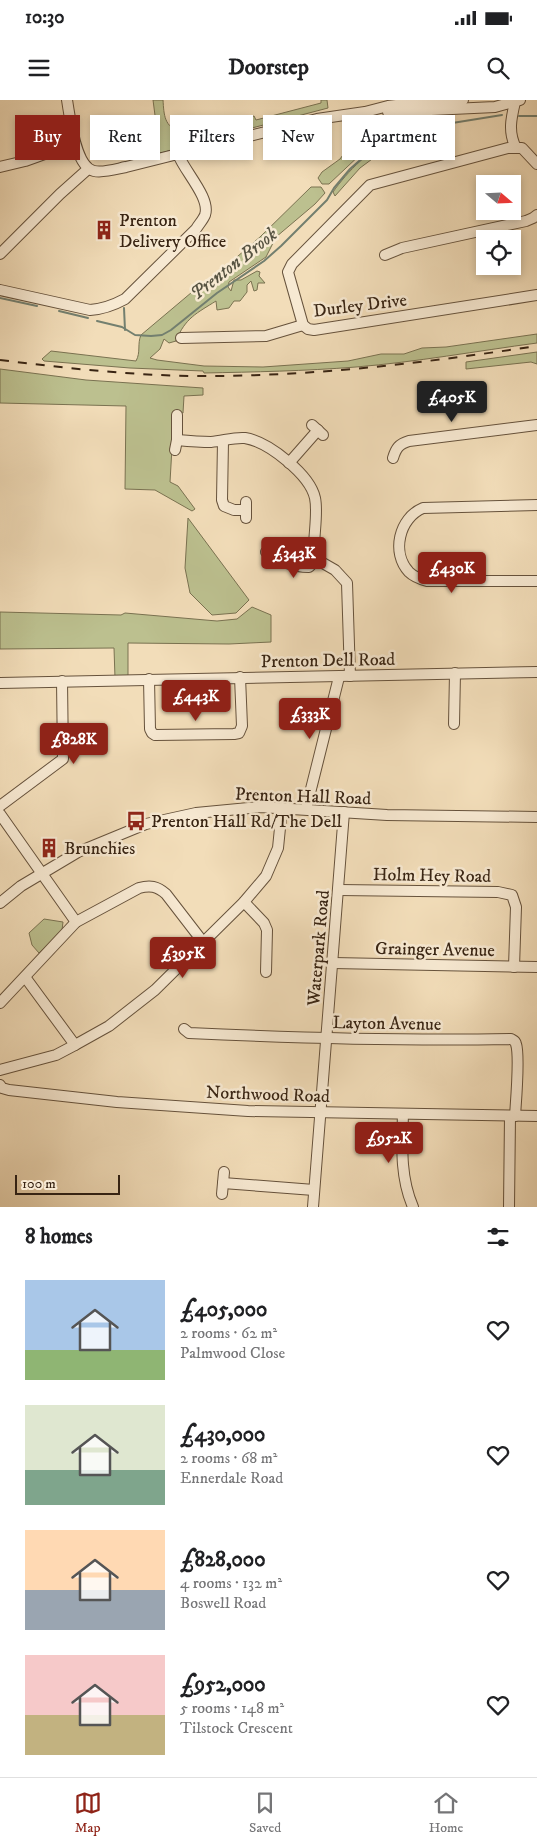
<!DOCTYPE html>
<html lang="en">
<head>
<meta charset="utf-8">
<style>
  body { margin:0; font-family:"IM FELL DW Pica",serif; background:#f6f6f6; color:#202124; height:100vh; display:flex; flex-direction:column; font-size:19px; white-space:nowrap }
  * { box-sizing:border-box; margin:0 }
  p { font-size:16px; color:#757577 }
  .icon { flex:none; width:28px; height:28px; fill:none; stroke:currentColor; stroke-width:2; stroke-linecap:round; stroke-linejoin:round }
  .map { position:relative; height:1107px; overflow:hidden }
  .sheet { display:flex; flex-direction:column; background:#fff; flex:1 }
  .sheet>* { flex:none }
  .guide { position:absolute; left:15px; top:15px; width:508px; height:45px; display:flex; gap:10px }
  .needle { width:32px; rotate:109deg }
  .tools { position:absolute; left:476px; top:75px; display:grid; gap:10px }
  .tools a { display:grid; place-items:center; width:45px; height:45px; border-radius:0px; background:#fff; box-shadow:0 2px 8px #0003; font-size:25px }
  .scale { position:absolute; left:15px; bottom:12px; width:105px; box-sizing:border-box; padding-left:5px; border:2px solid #382413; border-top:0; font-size:14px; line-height:18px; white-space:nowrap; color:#382413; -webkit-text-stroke:4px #f7e9d2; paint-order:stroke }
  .price { position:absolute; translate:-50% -42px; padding:0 11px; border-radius:5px; background:#8f2418; color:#fff; font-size:16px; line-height:32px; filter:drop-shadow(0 1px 2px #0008) }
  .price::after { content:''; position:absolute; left:50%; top:30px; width:15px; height:11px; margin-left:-8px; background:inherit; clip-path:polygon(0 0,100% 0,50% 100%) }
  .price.active { background:#222; color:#fff }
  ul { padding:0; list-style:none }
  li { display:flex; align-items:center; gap:15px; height:125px; padding:0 25px }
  li span { display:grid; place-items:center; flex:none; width:140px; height:100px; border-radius:0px; color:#555 }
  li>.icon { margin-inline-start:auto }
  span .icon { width:60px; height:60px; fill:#fffc; stroke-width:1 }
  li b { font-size:21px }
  h2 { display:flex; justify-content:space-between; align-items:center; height:60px; padding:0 25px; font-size:21px }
  .pill { padding:0 18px; border-radius:0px; background:#fff; box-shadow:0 2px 8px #0003; font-size:18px; line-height:45px }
  .pill.active { background:#8f2418; color:#fff }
  .status { display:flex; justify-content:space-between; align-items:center; height:35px; padding:0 25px; background:#fff; direction:ltr }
  .status svg { height:14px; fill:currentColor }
  header { display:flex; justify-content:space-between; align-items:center; height:65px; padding:0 25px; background:#fff; font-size:22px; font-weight:700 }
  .dock { display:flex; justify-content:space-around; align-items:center; height:70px; border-top:1px solid #e0e0e0; background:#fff; font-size:14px; color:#757577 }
  .dock a { display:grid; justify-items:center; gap:2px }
  .dock .active { color:#8f2418 }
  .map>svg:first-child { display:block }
  .green { fill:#bcc08f; stroke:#7a7251 }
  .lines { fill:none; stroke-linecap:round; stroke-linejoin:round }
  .stream { stroke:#737f6f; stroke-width:2 }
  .minor-casing { stroke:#66523c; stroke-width:12 }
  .minor { stroke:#f7e9d2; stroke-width:10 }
  .rail { stroke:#382413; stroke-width:2; stroke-dasharray:9 9; stroke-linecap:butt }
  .labels { text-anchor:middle; stroke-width:5; stroke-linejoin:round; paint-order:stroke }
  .poi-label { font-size:18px; fill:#382413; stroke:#f7e9d2; text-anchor:start }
  .street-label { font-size:18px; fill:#382413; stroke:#f7e9d2 }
  .water-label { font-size:19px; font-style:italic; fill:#565241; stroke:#f7e9d2 }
</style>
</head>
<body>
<div class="status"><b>10:30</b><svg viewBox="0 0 49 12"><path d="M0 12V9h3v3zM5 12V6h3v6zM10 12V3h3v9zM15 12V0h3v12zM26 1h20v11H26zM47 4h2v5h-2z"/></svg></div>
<header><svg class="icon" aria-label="menu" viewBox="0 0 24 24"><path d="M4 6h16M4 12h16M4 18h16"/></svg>Doorstep<svg class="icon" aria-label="search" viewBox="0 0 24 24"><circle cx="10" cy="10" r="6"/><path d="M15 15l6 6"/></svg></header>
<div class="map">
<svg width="537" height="1107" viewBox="0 0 537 1107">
  <rect width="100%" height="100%" fill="#f2ddb9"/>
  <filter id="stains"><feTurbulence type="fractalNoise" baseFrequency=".004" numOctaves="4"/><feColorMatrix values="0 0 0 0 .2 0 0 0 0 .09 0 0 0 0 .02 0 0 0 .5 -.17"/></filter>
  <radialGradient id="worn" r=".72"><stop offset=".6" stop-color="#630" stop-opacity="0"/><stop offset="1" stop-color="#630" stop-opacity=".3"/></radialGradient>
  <g class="green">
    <path d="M153,0h10c1,15 1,27 18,32v4l46,-4v-5h3v7l-69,19 -3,-2 -2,-4v-24z"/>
    <polygon points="321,0 327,0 328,8 233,33 232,27 240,20 254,16 256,20 321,3"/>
    <polygon points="411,11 412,20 380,36 329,84 322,84 318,78 322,72 340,59 354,40 365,33 382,16"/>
    <path d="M395,40v2l-35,26 -25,28 -2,-4c14,-20 38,-45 62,-52z"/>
    <path d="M311,87h10l4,6 -10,11 -39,33 -10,20 -37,25 -1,5 3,4 3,-11h7l16,-9 3,1 -1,4 6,7h-7l-1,7 -3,1 -3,-10 -4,4v7l-7,9h-6l-5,7 -12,2 -1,-9c-19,12 -31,17 -40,40l-7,2 -5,-4 -4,10 -10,9 7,2 47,6 59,1 85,-6 33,-7h23l18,-6 24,-1 91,-13v9c-60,8 -121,19 -181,24 -51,4 -102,5 -152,6l-1,-2 -73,-3 -86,-7 -2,-2 9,-8 85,10c5,-9 1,-17 5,-26l57,-48 8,-1 2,-4 52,-45z"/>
    <polygon points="537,252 537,264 531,262 466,269 466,262"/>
    <polygon points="0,269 86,280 203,288 203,295 184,296 183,313 174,313 170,382 178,386 195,409 192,411 155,390 125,389 126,306 0,303"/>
    <polygon points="188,418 249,500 236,513 212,515 190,493 185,468"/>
    <polygon points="252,507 271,515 271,542 229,544 128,543 128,578 115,578 114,548 0,549 0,512 121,515 125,513 217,521 237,519"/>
    <polygon points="44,819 63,822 62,830 39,853 32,845 29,833"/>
  </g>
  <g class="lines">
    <g class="stream">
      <polyline points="519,16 537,16"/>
      <polyline points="0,198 37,206"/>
      <polyline points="124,208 125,230"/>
      <polyline points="59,211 88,218"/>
      <polyline points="97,221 122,227 135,235 151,236 162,235 171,230 217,193 264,161 281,146 327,100 334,88 350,69 375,47 415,29 502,15"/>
    </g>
    <defs>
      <g id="minor">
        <path d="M67,0c3,17 8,67 27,71 10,2 22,-2 32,-4l191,-48 48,-7 23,-6 16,-2 59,-4"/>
        <path d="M515,2c-4,17 -7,30 1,46"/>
        <polyline points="388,12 495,7 520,0"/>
        <polyline points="537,64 522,48 508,48 370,85 292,164 288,172 303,225 308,229 314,230 537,195"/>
        <polyline points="0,67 25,61 75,43"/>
        <polyline points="0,154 60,94 88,69"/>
        <polyline points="385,155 402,148 526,121 533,118 537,115"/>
        <path d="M0,190l90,20c14,-1 24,-5 35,-11l71,-70c3,-5 7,-9 9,-14 6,-17 -21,-44 -27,-61"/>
        <polyline points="181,238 266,236 303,225"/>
        <polyline points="312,325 323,335"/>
        <path d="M177,340c11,1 23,2 34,2 12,-1 23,-5 34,-4 24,4 65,37 70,60 3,14 -1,35 -1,50l2,8 5,6 14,8 12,13 3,93"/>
        <polyline points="223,341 222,400 224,406 234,410 246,410"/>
        <polyline points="175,350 177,340 177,315"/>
        <path d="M393,358c3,-10 6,-14 16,-17l128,-16"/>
        <polyline points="289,363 318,330"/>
        <path d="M537,405l-114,3c-24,10 -32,45 -14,64 5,5 11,7 18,9h110"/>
        <polyline points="246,418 246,402"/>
        <path d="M266,452c14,9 26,15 43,15l9,-9"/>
        <polyline points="149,579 150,629 152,633 155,635 234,634 239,633 242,626 240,577"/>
        <polyline points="0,583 537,572"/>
        <polyline points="454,624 455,573"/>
        <polyline points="0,706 63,659 62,581"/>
        <polyline points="306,709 339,577"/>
        <polyline points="0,714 76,822"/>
        <polyline points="339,790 498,792 512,795 516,807 514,867"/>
        <polyline points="244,802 264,823 267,830 266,872"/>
        <polyline points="0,803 21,786 78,752 146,724 196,713 260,707 387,715 537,717"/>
        <polyline points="333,863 537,867"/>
        <polyline points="25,877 75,945"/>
        <path d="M0,903l76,-81 63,-34c11,-3 18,-2 27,6l37,48"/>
        <path d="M184,929l5,4c107,5 215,8 322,6 3,2 4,1 5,5 4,12 0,56 -1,72"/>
        <polyline points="0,970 56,955 75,945 109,926 155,890 244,802 266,776 278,748 282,708"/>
        <polyline points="0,985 2,988 9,990 117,1002 248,1011 537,1016"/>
        <path d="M403,1014c-1,32 -3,63 10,93"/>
        <polyline points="223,1083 314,1090"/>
        <polyline points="222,1094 224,1072"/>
        <polyline points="313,1107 344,712"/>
        <polyline points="509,1107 510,1016"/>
      </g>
    </defs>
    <use href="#minor" class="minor-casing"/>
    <use href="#minor" class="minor"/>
    <path class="rail" d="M0,260c64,8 128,15 193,16 116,1 230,-13 344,-30"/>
  </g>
  <defs>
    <symbol id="building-bare" viewBox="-9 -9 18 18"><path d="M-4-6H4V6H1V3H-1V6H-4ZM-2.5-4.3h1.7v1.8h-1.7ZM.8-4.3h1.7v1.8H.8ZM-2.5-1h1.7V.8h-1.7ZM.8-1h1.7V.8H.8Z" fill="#8f2418" stroke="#f7e9d2" stroke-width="2.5" paint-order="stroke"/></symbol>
    <symbol id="bus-bare" viewBox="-9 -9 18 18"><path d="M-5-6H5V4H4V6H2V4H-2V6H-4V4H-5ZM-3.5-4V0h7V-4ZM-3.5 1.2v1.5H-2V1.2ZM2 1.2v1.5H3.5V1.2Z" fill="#8f2418" stroke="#f7e9d2" stroke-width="2.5" paint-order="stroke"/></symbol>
  </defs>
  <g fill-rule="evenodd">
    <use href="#building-bare" x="90" y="116" width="28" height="28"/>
    <use href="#bus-bare" x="122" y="707" width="28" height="28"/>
    <use href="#building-bare" x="35" y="734" width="28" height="28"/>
  </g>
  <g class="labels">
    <g class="poi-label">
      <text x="119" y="126">Prenton<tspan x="119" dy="21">Delivery Office</tspan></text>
      <text x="151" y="727">Prenton Hall Rd/The Dell</text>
      <text x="64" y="754">Brunchies</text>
    </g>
    <g class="street-label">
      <text transform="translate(360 205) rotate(-7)" y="6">Durley Drive</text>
      <text transform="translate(328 560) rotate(-1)" y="6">Prenton Dell Road</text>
      <text transform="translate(303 696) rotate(2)" y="6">Prenton Hall Road</text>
      <text transform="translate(432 775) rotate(1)" y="6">Holm Hey Road</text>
      <text transform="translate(318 848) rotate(-85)" y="6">Waterpark Road</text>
      <text transform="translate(435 849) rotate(1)" y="6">Grainger Avenue</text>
      <text transform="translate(387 923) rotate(1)" y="6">Layton Avenue</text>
      <text transform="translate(268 994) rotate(2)" y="6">Northwood Road</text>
    </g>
    <g class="water-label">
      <text transform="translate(233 163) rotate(-38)" y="7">Prenton Brook</text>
    </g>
  </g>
  <rect width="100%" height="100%" filter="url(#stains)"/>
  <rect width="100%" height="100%" fill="url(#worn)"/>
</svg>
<div class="tools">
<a><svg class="needle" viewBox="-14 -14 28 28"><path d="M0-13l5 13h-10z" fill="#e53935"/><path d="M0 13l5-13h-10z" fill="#757577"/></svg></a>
<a><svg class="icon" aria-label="locate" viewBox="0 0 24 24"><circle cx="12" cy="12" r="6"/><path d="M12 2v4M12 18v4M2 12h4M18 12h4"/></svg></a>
</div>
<div class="scale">100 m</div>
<b class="price active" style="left:452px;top:323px">£405K</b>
<b class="price" style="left:294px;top:479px">£343K</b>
<b class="price" style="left:452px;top:494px">£430K</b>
<b class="price" style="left:196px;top:622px">£443K</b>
<b class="price" style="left:310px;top:640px">£333K</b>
<b class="price" style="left:74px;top:665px">£828K</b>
<b class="price" style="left:183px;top:879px">£395K</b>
<b class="price" style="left:389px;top:1064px">£952K</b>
<div class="guide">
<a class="pill active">Buy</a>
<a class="pill">Rent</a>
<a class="pill">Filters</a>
<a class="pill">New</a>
<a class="pill">Apartment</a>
</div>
</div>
<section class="sheet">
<h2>8 homes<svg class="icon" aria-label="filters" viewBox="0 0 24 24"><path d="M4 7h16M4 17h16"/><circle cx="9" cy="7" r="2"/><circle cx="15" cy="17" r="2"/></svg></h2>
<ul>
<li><span style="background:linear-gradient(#a9c7e8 70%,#8fb573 0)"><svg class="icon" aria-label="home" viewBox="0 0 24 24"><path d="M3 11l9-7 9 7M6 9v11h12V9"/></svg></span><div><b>£405,000</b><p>2 rooms · 62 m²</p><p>Palmwood Close</p></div><svg class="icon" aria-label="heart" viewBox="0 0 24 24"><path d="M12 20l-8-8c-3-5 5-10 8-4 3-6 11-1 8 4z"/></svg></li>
<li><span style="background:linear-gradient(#dfe7d0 65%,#7fa58c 0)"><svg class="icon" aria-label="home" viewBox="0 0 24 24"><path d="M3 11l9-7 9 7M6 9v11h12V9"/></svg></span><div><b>£430,000</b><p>2 rooms · 68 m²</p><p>Ennerdale Road</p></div><svg class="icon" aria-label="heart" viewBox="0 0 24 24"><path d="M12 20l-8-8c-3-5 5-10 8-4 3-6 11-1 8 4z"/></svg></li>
<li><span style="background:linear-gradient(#ffd9b3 60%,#9aa5b1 0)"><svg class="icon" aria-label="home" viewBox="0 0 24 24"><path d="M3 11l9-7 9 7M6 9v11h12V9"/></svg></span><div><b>£828,000</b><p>4 rooms · 132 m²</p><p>Boswell Road</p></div><svg class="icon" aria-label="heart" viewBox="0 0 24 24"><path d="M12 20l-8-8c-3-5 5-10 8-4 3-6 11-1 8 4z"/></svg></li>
<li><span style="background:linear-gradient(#f6c9c9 60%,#c2b280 0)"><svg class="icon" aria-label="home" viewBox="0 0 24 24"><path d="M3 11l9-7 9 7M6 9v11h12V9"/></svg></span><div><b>£952,000</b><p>5 rooms · 148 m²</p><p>Tilstock Crescent</p></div><svg class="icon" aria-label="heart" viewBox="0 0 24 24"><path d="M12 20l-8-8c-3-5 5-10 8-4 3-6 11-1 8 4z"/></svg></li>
</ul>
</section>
<nav class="dock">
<a class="active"><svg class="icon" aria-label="map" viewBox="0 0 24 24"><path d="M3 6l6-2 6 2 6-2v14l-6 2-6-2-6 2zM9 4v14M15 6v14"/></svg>Map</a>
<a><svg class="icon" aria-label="saved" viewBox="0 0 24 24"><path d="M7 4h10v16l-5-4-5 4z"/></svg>Saved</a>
<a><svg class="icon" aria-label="home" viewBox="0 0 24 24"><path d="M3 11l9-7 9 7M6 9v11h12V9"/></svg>Home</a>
</nav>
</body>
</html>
